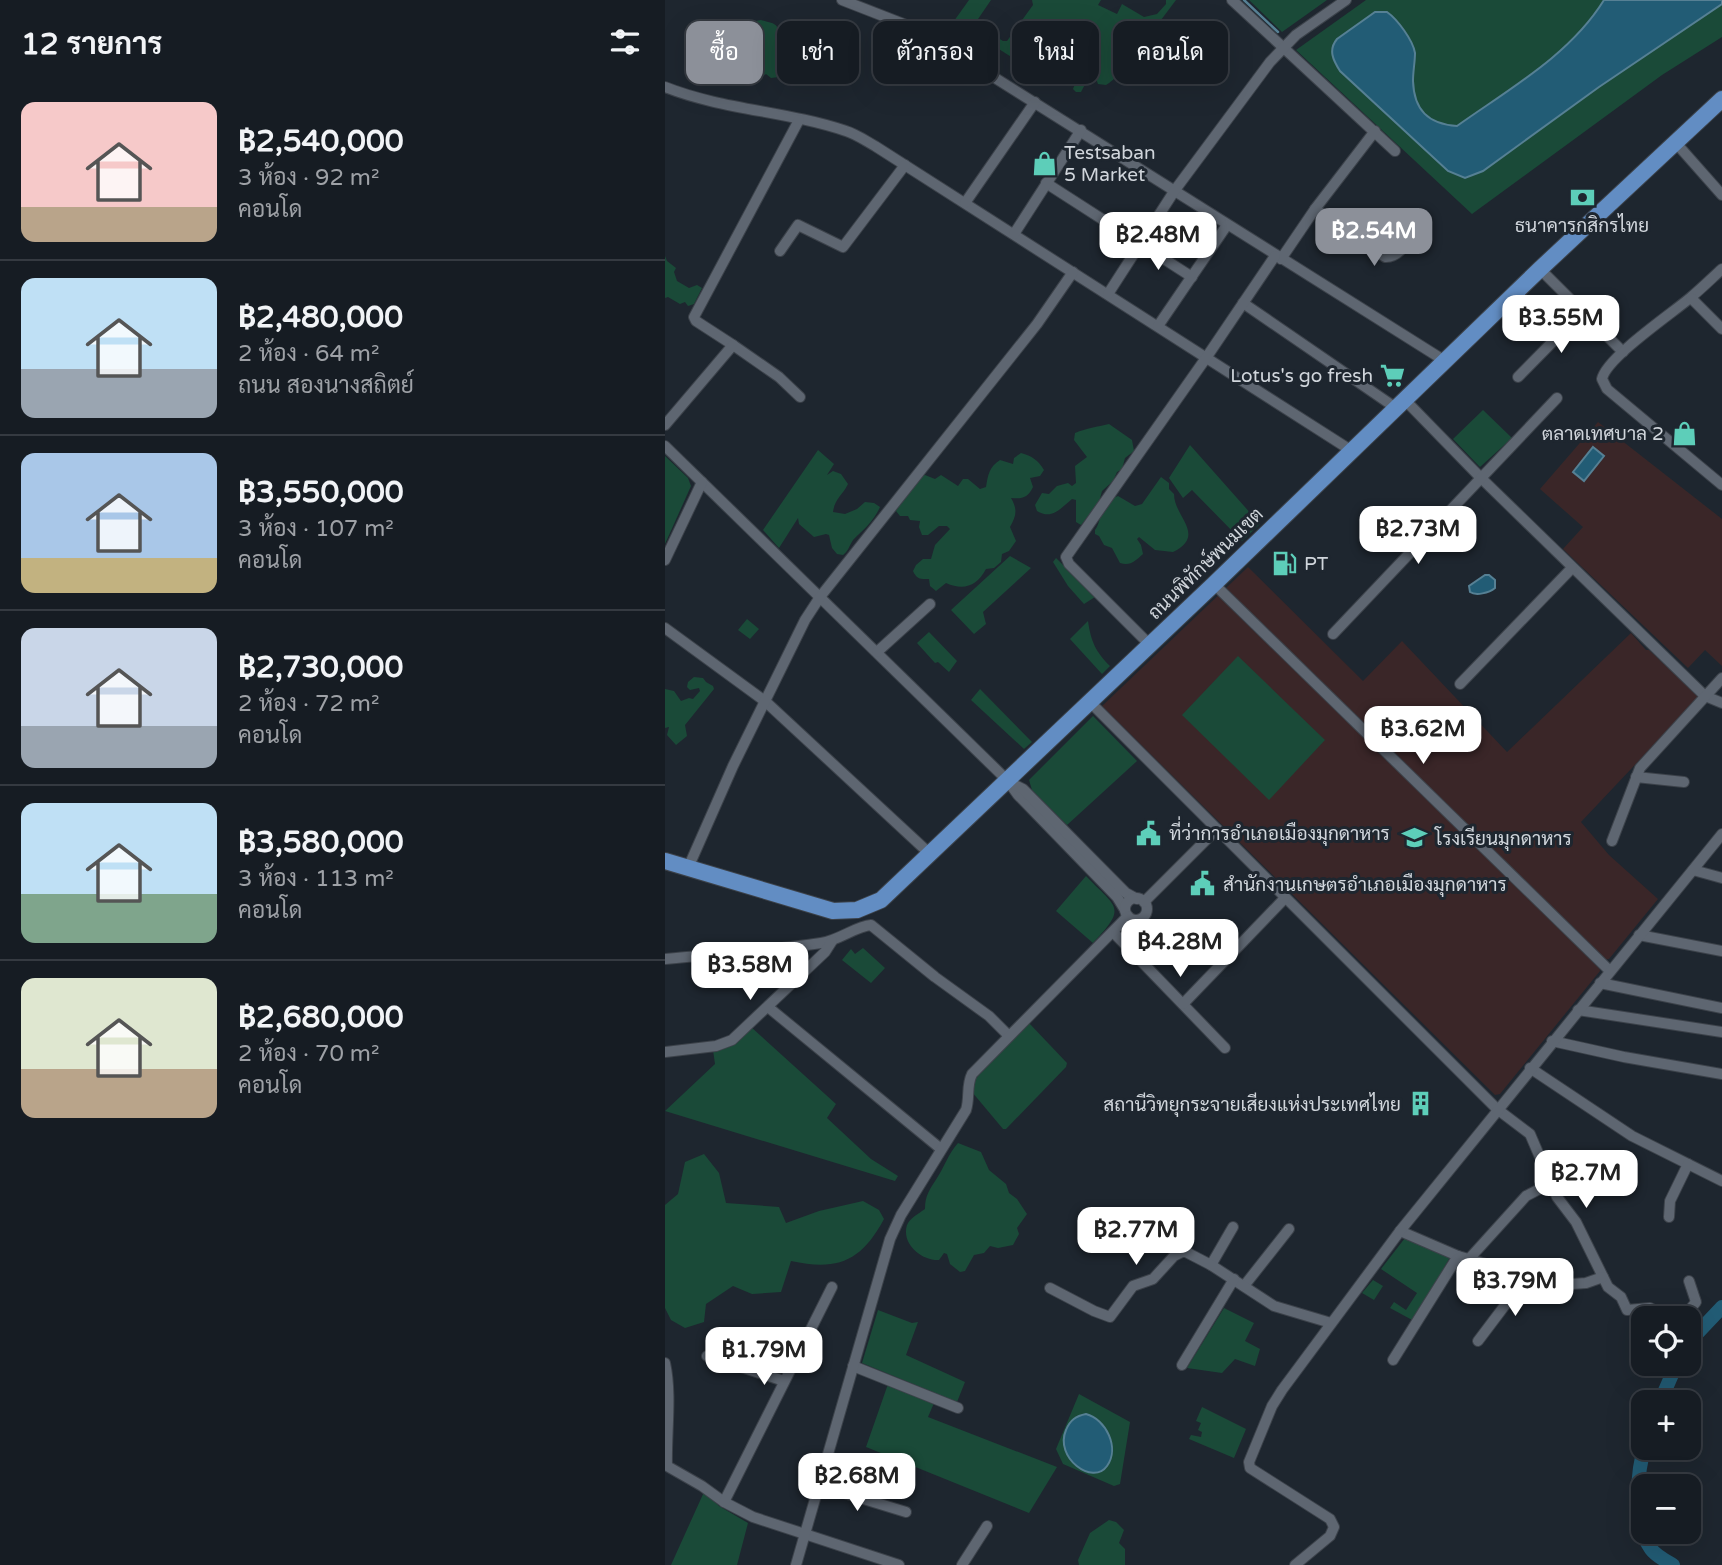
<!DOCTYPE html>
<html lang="th">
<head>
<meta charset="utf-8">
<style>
  body { margin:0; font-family:"Varela Round",Sarabun,sans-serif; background:#1f252b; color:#f1f3f6; height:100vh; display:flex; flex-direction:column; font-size:26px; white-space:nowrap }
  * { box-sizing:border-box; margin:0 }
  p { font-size:23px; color:#9ea1a6 }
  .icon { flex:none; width:38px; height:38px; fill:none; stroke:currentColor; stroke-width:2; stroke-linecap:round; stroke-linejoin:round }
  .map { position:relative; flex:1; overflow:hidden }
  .side { display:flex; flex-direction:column; background:#161c23; width:665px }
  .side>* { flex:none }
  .banner { position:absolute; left:21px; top:21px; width:665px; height:63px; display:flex; gap:14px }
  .fabs { position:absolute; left:966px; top:1306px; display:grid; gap:14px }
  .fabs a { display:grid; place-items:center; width:70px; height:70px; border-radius:14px; background:#161c23; box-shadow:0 7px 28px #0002,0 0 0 2px #353a41; font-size:35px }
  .price { position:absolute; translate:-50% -60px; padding:0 16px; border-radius:14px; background:#fff; color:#222; font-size:23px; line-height:46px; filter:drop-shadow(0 2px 4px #0008) }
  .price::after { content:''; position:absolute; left:50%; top:42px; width:21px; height:16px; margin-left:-10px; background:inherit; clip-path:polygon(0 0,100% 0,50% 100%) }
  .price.on { background:#8c9099; color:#fff }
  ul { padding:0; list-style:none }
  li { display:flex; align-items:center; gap:21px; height:175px; padding:0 21px }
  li+li { border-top:2px solid #353a41 }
  li span { display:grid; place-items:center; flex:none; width:196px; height:140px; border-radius:14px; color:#555 }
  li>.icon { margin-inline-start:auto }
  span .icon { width:84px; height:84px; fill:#fffc; stroke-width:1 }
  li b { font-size:30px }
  h2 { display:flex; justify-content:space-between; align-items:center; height:84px; padding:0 21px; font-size:30px }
  .tag { padding:0 24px; border-radius:14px; background:#161c23; box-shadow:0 7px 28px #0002,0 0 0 2px #353a41; font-size:24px; line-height:63px }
  .tag.on { background:#8c9099; color:#fff }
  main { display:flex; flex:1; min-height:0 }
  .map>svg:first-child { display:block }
  .education { fill:#3a2628 }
  .green { fill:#1a4a38; fill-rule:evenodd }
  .water { fill:#225c75; stroke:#568094; stroke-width:2 }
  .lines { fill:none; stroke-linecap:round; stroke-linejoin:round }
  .stream { stroke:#568094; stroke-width:2.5 }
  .river { stroke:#225c75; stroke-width:14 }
  .street-casing { stroke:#3c424a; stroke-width:12 }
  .primary-casing { stroke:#3c424a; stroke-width:18 }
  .street { stroke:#5e6671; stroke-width:10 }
  .primary { stroke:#628dc3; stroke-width:16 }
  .labels { text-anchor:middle; stroke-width:6; stroke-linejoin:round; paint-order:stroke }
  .poi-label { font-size:19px; fill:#d0d5db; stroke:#1e262f; text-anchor:start }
  .street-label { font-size:19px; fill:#d0d5db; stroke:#1e262f }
</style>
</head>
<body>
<main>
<section class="side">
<h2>12 รายการ<svg class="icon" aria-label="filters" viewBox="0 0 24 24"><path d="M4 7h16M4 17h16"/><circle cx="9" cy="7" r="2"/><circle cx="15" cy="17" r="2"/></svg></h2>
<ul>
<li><span style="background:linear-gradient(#f6c9c9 75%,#b9a48a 0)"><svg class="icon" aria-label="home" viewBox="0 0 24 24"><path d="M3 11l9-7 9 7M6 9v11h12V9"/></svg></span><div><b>฿2,540,000</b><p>3 ห้อง · 92 m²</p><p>คอนโด</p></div></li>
<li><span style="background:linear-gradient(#bfe0f5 65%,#9aa5b1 0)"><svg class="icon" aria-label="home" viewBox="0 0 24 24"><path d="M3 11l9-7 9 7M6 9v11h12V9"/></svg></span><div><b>฿2,480,000</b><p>2 ห้อง · 64 m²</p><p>ถนน สองนางสถิตย์</p></div></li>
<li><span style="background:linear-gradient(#a9c7e8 75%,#c2b280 0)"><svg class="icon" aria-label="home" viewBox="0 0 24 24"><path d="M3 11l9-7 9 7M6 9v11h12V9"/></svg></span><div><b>฿3,550,000</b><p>3 ห้อง · 107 m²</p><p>คอนโด</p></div></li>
<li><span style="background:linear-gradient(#c9d6e8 70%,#9aa5b1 0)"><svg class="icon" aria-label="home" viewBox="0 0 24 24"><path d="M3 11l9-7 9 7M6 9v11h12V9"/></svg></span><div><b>฿2,730,000</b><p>2 ห้อง · 72 m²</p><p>คอนโด</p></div></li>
<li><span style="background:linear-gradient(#bfe0f5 65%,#7fa58c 0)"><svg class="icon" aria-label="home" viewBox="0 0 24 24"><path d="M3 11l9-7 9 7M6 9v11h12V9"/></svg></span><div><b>฿3,580,000</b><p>3 ห้อง · 113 m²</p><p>คอนโด</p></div></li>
<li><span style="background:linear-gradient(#dfe7d0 65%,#b9a48a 0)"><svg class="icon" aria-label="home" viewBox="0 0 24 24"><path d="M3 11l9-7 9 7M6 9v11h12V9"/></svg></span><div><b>฿2,680,000</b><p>2 ห้อง · 70 m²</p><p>คอนโด</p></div></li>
</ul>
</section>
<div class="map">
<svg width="1057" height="1565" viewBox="0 0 1057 1565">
  <rect width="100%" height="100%" fill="#1e262f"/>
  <g class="education">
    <polygon points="933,422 1057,519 1057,666 1040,650 1023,668 898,549 918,527 875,489"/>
    <polygon points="583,567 698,681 737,641 842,752 966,633 981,650 984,650 1034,697 916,822 944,855 993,899 944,959 938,960 934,965 935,971 835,1094 830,1095 437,706"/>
  </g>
  <g class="green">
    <polygon points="304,0 326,0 311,22 305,20 290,41 279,35"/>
    <path d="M367,0h69l-3,5 19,9 5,-10 22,13 13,-3 9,-10v-4h10l-48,64 -9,2c-1,10 -5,14 -13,19l-8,-1 -3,-8 -4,-3 -10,19h-5l-3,-3 3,-8 -18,-5 -3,-5 -13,-6v-5l-8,-5 3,-6 -6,-2 2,-8 -5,-4 -2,3 -8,-5 -8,12 8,5 -5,8 -38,-24 5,-7 23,14h4l26,-36z"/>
    <polygon points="584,0 662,0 617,32"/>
    <polygon points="701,0 1057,0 1057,37 997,75 807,214 631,50"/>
    <path d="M96,20c16,5 18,2 18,22l9,4c3,6 1,10 -2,15l2,5 -9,11 -8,1 -5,-4 -4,3 -4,-1 -2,-13 -8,3 -7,-7 3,-7 6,-3 -2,-6 4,-6 -3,-2v-5l7,-9z"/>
    <polygon points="0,256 2,261 11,268 9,272 12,281 24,288 32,285 37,288 29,304 23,306 20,302 15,304 3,297 0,298"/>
    <polygon points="818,410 847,438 815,467 788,439"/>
    <path d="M444,424l23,16 2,11 -9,7 -3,11 -5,3 -4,9 -11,10 -3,11 -18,23 -5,-3v-22l-4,-1c-12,10 -20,21 -35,12l-2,-6 7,-12 7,1 8,-8 11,-3 4,3 4,-3 -1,-17 12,-9 -13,-17 1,-7c12,-5 22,-6 34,-9z"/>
    <polygon points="525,445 595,524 577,541 527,490 518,498 504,478"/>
    <path d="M153,450l16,14 -7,11 6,-4 8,3 7,10c-6,12 -13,14 -15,28l12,2 12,-5 8,-7 9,1 6,4c-6,14 -17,23 -27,33 -4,6 -4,10 -10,15l-6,-1 -5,-6 -3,-13 -3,-1 -12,3 -15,-13 -1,-6 -19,30 -16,-18z"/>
    <path d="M356,453c11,3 17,7 23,17l-4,6 -10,2 3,9c-5,11 -11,12 -22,11 7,12 5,18 -1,29l6,14 -7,10 -7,3 -1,8 -7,6 -8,1c-9,17 -22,22 -40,14l-10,8 -6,-5 -1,-7c-8,0 -12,1 -16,-8l3,-6 7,-6h8l4,-14 15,-16 -3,-3h-8l-11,9h-6l-3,-8 1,-6 -10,-1 -2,-4h-8l-4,-5 3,-8 21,-26 5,-2 10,4 6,-4 17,11 5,-7h5l12,10 6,-2c2,-12 3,-20 14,-27l13,4 1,-6z"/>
    <polygon points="0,456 23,478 26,486 0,544"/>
    <path d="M496,477l8,6v6l5,5c0,23 33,41 -1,58l-18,-2 -16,-13 -2,2 4,6 2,9c-8,7 -12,12 -23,9l-8,-15 -8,-3 -5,-9 -4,-2v-4c5,-7 4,-13 8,-20 3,-7 8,-5 10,-12l5,-2 17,10 7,-2z"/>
    <polygon points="345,556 366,568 318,612 321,624 309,634 286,610"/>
    <polygon points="391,558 430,597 419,604 403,586 388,562"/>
    <polygon points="82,619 94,629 85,639 73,630"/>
    <path d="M423,621c3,21 8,31 22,45l-8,8 -32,-35z"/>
    <polygon points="264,632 292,661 284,672 273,662 270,663 252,643"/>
    <polygon points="573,656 660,740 604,800 517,715"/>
    <polygon points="29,677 38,678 41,682 48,686 49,689 20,725 22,736 11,745 2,735 4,727 0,728 0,689 9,691 16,701 24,698 28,699 35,691 34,688 25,690 22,687 23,682"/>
    <polygon points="315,689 367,742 359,749 306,700"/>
    <polygon points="428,716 472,761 402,825 367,790 364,780"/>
    <path d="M421,876c32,33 41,31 7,67l-37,-32z"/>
    <polygon points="198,948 220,968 206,983 177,960 186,949 190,954"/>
    <polygon points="364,1023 402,1063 401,1067 341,1129 338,1129 307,1092 309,1080"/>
    <polygon points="86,1027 171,1104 162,1118 206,1159 233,1176 230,1181 0,1111 50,1064 48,1050"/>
    <path d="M293,1143l23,9 8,18 17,14 3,9 8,6 10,15 -10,14 2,6 -6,11 -15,3 -8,-2 -6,7 -10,2 -9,16 -5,1 -10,-8 -3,-10 -3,-1 -5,7c-17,1 -38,-16 -32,-35 3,-7 11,-11 18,-16 0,-14 5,-20 12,-31 8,-12 11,-24 21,-35z"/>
    <path d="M39,1154l15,19 7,30 53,4 7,16 33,-12 44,-10 16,9 5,9c-23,43 -47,52 -93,42l-10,31 -29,2 -19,-8 -27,18 -2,18 -19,6 -14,-8 -6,-12v-103l13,-11 7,-32z"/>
    <polygon points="740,1238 785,1257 749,1321 725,1308 729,1302 741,1310 752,1293 716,1269"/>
    <polygon points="708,1280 718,1286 709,1300 697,1293"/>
    <polygon points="559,1308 589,1323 580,1341 595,1349 590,1366 570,1359 557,1373 522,1368"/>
    <polygon points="213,1310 247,1323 253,1322 241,1355 300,1382 292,1402 197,1363"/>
    <polygon points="223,1384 269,1403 263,1417 392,1467 364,1513 201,1447"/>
    <path d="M414,1394l51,28 -10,62 -6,2 -51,-22 -7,-15zM421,1414c22,6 27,31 22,51z"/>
    <polygon points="537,1407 581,1429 569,1458 524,1439 526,1435 536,1437 537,1432 533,1430 536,1423 531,1421"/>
    <polygon points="39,1492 54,1506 83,1523 72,1565 6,1565"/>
    <polygon points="444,1520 451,1522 459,1530 454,1543 460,1549 460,1565 414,1565 413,1560 425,1533"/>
  </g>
  <g class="water">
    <path d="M939,0h118v4l-123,83 -116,84 -18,7 -17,-7 -108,-100c-7,-11 -12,-21 -3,-32l38,-27h12c10,7 26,28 28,41 0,9 -2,18 -2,28 1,29 15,43 44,45 52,-37 113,-71 147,-126z"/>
    <polygon points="928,447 939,456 919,481 908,472"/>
    <path d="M820,575h4l6,5v8c-6,5 -19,8 -25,4l-1,-6z"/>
    <path d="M421,1414c20,5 34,34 21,52 -14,20 -53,-8 -41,-36 4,-10 10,-14 20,-16z"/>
  </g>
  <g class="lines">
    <polyline class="stream" points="579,0 613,32"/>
    <g class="river">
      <polyline points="1024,1342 1057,1307"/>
      <polyline points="995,1402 1012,1363"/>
      <path d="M980,1447c-9,26 -11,79 6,102 5,7 15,12 22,16"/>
    </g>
    <defs>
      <g id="street">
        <polyline points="177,0 254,30 780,361"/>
        <polyline points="567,0 730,151"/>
        <path d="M0,87c58,23 122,24 181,44 10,3 20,10 29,15l477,305"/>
        <polyline points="1011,143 1057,195"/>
        <polyline points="381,183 527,277"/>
        <polyline points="300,203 370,102"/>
        <path d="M650,209l70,48c17,1 28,-24 36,-36"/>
        <polyline points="349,234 416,130"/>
        <polyline points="115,251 133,225 178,247 240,165"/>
        <polyline points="616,259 650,209 710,131"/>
        <polyline points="875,269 958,352"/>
        <path d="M1057,269c-11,10 -21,20 -32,29 -19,16 -84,60 -88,81l5,10 115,96"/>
        <polyline points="443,294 510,190 605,62 631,35 681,0"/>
        <polyline points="1026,298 1057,329"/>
        <polyline points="578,303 731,408"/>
        <polyline points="493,326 562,225"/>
        <polyline points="68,345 31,321 29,317 134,120"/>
        <polyline points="853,377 918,311"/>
        <polyline points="740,400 815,477 1040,696 1057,703"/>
        <polyline points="0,425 68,345 114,377 135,397"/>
        <polyline points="0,446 343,781 353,795 452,897 460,910"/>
        <polyline points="0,560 37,482"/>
        <polyline points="549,584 945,971"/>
        <polyline points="0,628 101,702 265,854"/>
        <polyline points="668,634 892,398"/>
        <polyline points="485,645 404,564 401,557 541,358 610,256"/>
        <polyline points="212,652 265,604"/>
        <polyline points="795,684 907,568"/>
        <polyline points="425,702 832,1109 865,1134 892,1197 911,1222 943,1287 956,1297 962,1310 985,1308 1005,1318"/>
        <polyline points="971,777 1019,782"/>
        <polyline points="346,783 358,789 461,893 472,899"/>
        <polyline points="947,841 975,768 1057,678"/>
        <polyline points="23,868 68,766 140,620 155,597 372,324 408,272"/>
        <polyline points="1028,870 1057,878"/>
        <circle cx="471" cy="909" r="11"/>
        <polyline points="479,902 552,829"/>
        <polyline points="448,932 560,1048"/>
        <polyline points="974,935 1057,951"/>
        <path d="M0,959c52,-5 104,-8 156,-16 19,-3 35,-17 50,-18l64,52 54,39 20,20"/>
        <polyline points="935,983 1057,1008"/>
        <polyline points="518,1004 620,898"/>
        <polyline points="103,1007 276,1149"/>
        <polyline points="913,1010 1057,1032"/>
        <polyline points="887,1041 959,1057 1057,1074"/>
        <polyline points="0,1052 51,1046 67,1040 160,952 167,941"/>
        <polyline points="865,1068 967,1136 1057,1181"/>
        <polyline points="1004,1217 1005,1201 1023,1164"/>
        <polyline points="735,1231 793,1256 880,1281 907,1284 921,1283 938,1277"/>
        <polyline points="804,1259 861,1196 886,1183"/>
        <polyline points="546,1265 568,1227"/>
        <polyline points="579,1286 624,1229"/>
        <polyline points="385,1288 429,1311 445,1317 468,1286 488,1279 509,1256 519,1251 546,1265 609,1306 666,1323"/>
        <polyline points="1018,1318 1031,1302 1024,1281"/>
        <polyline points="813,1341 862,1276"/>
        <polyline points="42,1356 119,1381"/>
        <polyline points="728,1360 793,1256"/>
        <path d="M0,1363c7,32 1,70 2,103l35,20 22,16 29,15 146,48"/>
        <polyline points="517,1365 569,1279"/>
        <polyline points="188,1366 293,1408"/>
        <polyline points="153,1485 241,1512"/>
        <polyline points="59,1502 167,1287"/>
        <path d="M131,1565l94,-326 11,-24 65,-105c4,-12 0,-24 6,-36l156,-158"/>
        <polyline points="297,1565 322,1526"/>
        <polyline points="630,1565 665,1536 669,1527 665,1519 585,1468 584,1462 607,1406 617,1390 735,1231 1057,834"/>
      </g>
      <polyline id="primary" points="0,861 168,911 192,910 216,900 549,584 875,269 1057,99"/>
    </defs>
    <use href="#street" class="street-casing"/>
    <use href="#primary" class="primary-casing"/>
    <use href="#street" class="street"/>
    <use href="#primary" class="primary"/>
  </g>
  <defs>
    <symbol id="shop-bare" viewBox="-9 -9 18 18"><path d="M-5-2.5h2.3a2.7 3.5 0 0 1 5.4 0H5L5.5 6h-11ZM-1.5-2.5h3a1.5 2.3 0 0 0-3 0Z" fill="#5dceb9" stroke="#1e262f" stroke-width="2.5" paint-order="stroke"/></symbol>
    <symbol id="bank-bare" viewBox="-9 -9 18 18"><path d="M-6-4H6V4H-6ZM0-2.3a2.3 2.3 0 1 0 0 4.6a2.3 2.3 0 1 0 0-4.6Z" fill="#5dceb9" stroke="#1e262f" stroke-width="2.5" paint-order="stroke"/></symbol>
    <symbol id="supermarket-bare" viewBox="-9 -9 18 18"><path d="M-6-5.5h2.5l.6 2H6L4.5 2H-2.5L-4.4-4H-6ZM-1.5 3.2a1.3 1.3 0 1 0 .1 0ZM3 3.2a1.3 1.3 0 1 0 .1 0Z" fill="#5dceb9" stroke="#1e262f" stroke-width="2.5" paint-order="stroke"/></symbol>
    <symbol id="fuel-bare" viewBox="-9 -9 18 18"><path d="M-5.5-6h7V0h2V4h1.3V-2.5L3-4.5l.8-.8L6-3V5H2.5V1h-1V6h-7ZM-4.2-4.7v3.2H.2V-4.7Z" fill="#5dceb9" stroke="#1e262f" stroke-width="2.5" paint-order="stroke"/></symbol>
    <symbol id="civic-bare" viewBox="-9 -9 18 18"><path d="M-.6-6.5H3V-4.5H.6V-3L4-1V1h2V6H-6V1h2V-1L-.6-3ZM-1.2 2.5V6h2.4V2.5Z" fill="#5dceb9" stroke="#1e262f" stroke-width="2.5" paint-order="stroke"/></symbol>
    <symbol id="school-bare" viewBox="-9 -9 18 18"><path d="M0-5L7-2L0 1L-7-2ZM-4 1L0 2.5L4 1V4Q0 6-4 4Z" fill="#5dceb9" stroke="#1e262f" stroke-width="2.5" paint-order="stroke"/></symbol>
    <symbol id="building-bare" viewBox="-9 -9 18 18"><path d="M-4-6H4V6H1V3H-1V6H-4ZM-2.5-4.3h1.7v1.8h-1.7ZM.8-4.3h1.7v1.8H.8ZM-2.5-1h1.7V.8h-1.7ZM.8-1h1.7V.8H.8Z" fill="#5dceb9" stroke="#1e262f" stroke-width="2.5" paint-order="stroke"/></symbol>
  </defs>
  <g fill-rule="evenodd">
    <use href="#shop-bare" x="362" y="146" width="35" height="35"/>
    <use href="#bank-bare" x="900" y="180" width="35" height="35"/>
    <use href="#supermarket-bare" x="710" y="358" width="35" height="35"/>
    <use href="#shop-bare" x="1002" y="416" width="35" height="35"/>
    <use href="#fuel-bare" x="602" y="546" width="35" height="35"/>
    <use href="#civic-bare" x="466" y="816" width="35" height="35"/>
    <use href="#school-bare" x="732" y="820" width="35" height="35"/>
    <use href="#civic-bare" x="520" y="866" width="35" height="35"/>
    <use href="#building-bare" x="738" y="1086" width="35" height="35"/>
  </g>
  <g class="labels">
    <g class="poi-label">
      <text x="399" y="159">Testsaban<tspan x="399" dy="22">5 Market</tspan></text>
      <text x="917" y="232" text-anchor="middle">ธนาคารกสิกรไทย</text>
      <text x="708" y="382" text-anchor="end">Lotus's go fresh</text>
      <text x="999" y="440" text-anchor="end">ตลาดเทศบาล 2</text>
      <text x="639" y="570">PT</text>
      <text x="504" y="840">ที่ว่าการอำเภอเมืองมุกดาหาร</text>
      <text x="770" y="845">โรงเรียนมุกดาหาร</text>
      <text x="558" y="891">สำนักงานเกษตรอำเภอเมืองมุกดาหาร</text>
      <text x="736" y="1111" text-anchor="end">สถานีวิทยุกระจายเสียงแห่งประเทศไทย</text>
    </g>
    <g class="street-label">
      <text transform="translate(540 563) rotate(-44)" y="7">ถนนพิทักษ์พนมเขต</text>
    </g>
  </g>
</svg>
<div class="fabs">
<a><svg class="icon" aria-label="locate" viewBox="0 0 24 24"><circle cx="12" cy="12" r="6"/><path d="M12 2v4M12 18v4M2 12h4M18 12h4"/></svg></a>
<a>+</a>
<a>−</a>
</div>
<b class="price on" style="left:709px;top:268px">฿2.54M</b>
<b class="price" style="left:493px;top:272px">฿2.48M</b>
<b class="price" style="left:896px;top:355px">฿3.55M</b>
<b class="price" style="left:753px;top:566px">฿2.73M</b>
<b class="price" style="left:758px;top:766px">฿3.62M</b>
<b class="price" style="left:515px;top:979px">฿4.28M</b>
<b class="price" style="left:85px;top:1002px">฿3.58M</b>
<b class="price" style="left:921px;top:1210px">฿2.7M</b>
<b class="price" style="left:471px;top:1267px">฿2.77M</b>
<b class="price" style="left:850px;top:1318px">฿3.79M</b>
<b class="price" style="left:99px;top:1387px">฿1.79M</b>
<b class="price" style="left:192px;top:1513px">฿2.68M</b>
<div class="banner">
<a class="tag on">ซื้อ</a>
<a class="tag">เช่า</a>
<a class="tag">ตัวกรอง</a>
<a class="tag">ใหม่</a>
<a class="tag">คอนโด</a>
</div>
</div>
</main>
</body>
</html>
